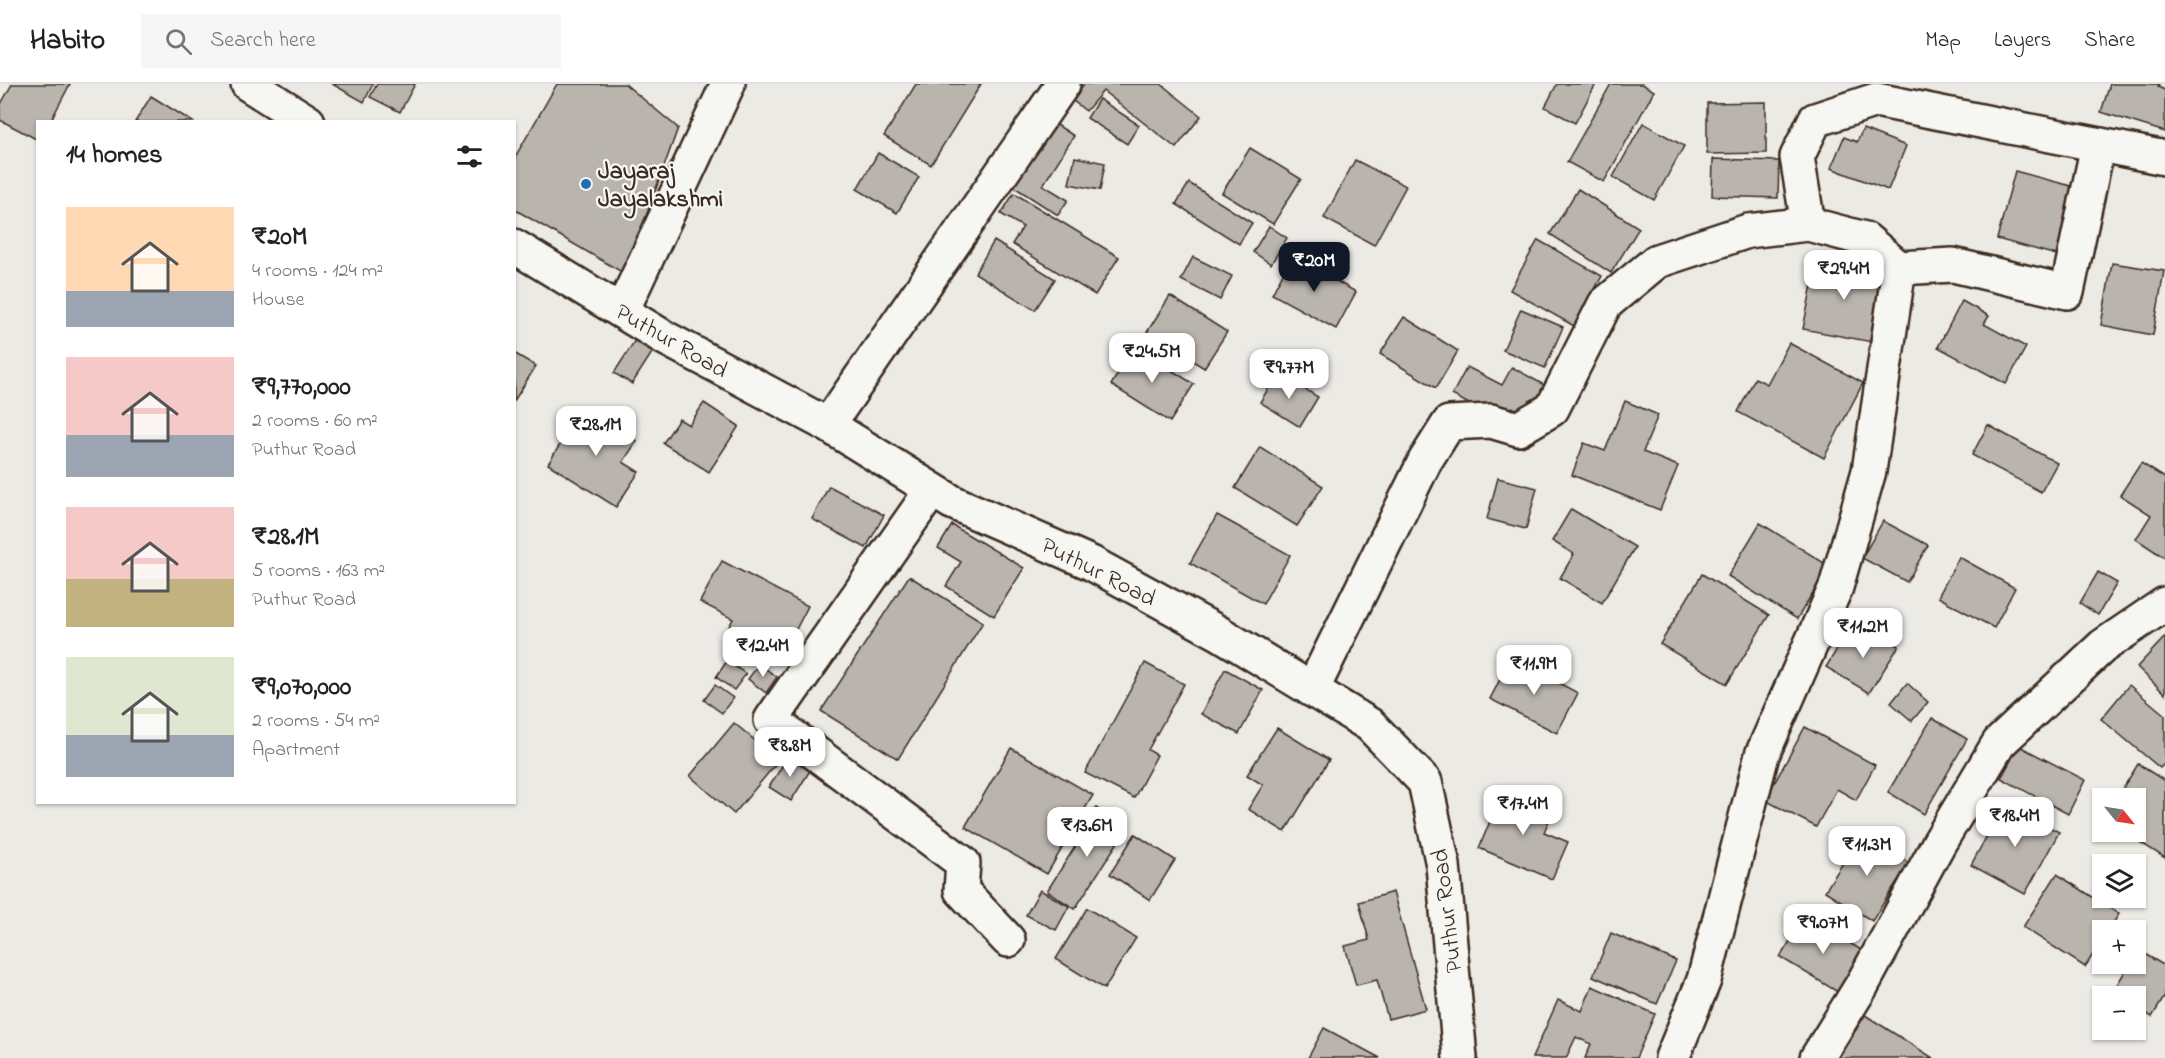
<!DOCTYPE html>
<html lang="en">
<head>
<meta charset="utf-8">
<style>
  body { margin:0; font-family:"Indie Flower",sans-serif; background:#f6f6f6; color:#222; height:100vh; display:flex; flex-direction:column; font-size:22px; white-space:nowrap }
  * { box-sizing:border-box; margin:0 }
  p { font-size:20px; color:#767676 }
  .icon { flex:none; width:33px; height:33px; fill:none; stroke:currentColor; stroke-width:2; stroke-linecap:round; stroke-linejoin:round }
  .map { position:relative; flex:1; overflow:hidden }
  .sheet { position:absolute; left:36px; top:36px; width:480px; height:684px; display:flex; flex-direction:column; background:#fff; border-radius:0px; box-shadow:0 2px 4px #0004 }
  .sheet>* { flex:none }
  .needle { width:39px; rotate:120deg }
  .tools { position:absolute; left:2092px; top:704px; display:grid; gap:12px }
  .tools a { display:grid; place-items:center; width:54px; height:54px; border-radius:0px; background:#fff; box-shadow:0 2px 4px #0004; font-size:30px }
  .price { position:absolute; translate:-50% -51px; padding:0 14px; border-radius:12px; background:#fff; color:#222; font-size:20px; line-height:39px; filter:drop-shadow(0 2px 3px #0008) }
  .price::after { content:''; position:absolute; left:50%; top:36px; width:18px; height:14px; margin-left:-9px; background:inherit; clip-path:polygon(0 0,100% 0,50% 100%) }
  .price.current { background:#111827; color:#fff }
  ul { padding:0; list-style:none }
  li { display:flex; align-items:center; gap:18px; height:150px; padding:0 30px }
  li span { display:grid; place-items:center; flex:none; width:168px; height:120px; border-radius:0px; color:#555 }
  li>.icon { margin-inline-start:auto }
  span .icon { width:72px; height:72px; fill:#fffc; stroke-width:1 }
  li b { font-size:26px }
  h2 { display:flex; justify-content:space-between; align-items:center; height:72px; padding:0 30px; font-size:26px }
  header { display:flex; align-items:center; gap:36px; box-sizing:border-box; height:84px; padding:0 30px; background:#fff; border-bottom:2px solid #e0e0e0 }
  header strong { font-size:28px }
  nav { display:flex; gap:33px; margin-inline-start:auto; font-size:21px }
  .search { width:420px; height:54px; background:#f6f6f6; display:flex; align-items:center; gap:15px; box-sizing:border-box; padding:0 21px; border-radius:0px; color:#767676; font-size:22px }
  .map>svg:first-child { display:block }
  .building { fill:#bab4ae; stroke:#3b2a1e; stroke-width:1.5 }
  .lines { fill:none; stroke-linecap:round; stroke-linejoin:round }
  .street-casing { stroke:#3b2a1e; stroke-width:38 }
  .secondary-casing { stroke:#3b2a1e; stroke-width:38 }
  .street { stroke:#f6f6f2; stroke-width:33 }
  .secondary { stroke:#f6f6f2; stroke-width:33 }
  .poi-dot { fill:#1f6fb2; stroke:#f6f6f2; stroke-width:2 }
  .labels { text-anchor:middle; stroke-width:4.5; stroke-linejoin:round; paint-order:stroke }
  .poi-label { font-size:24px; font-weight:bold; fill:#3b2a1e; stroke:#f6f6f2; text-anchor:start }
  .street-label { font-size:24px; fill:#3b2a1e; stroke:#f6f6f2 }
</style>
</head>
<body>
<header>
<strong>Habito</strong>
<div class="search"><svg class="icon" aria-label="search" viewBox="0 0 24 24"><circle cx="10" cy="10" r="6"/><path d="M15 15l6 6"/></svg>Search here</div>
<nav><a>Map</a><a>Layers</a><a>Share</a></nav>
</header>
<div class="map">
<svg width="2165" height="974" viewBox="0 0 2165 974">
  <rect width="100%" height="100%" fill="#ebeae5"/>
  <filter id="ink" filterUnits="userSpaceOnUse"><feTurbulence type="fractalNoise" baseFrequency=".0167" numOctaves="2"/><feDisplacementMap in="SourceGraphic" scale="12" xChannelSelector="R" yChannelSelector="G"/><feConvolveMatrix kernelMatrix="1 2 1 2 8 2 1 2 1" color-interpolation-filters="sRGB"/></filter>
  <g filter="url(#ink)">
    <g class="building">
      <polygon points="12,0 70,0 50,38 38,38 38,56 0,36 0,22"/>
      <polygon points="332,0 373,0 364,18"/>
      <polygon points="377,0 415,0 400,28 370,13"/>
      <polygon points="557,0 625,0 678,44 625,190 514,125 514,75"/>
      <polygon points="916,0 981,0 931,81 884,52"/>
      <polygon points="1084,0 1161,0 1201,32 1176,64 1103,7 1086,27 1072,16"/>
      <polygon points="1557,0 1596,0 1575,39 1545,23"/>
      <polygon points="1611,0 1642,0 1654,7 1604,98 1567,78"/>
      <polygon points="2110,0 2159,0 2158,3 2165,6 2165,48 2101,28"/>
      <polygon points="151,12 193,38 135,38"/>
      <polygon points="1099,15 1139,41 1127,60 1087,34"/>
      <polygon points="1766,18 1766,69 1707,70 1707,19"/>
      <polygon points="1051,37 1074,52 1043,101 1068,116 1058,131 1011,101"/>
      <polygon points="1643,39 1684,62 1654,116 1613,93"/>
      <polygon points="1863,45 1906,62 1888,106 1831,84 1844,53 1857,58"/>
      <polygon points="1250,64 1301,95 1273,140 1222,109"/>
      <polygon points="878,69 919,93 897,129 857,105"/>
      <polygon points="1075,73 1105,79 1100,106 1069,100"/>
      <polygon points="1713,75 1779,77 1778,114 1712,112"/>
      <polygon points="1355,76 1406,102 1374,161 1324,134"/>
      <polygon points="2015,87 2075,103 2057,171 1997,155"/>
      <polygon points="1189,99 1252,139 1239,160 1176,120"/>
      <polygon points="1578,105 1639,144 1611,189 1550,150"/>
      <polygon points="1014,109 1119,173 1095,211 1012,160 1023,143 1001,130"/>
      <polygon points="1269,142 1287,154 1271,180 1253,168"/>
      <polygon points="1538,156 1602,192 1574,242 1510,206"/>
      <polygon points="994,157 1055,195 1035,226 975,189"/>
      <polygon points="1292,172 1356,208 1336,245 1272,210"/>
      <polygon points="1193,173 1232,192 1220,216 1181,196"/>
      <polygon points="1817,176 1886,189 1872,258 1803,245"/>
      <polygon points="2112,179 2164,187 2153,251 2101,241"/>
      <polygon points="1170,212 1227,248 1204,284 1147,248"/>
      <polygon points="1962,217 1989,232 1984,240 2026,263 2006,300 1938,263"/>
      <polygon points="1521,225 1563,243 1545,284 1503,266"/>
      <polygon points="1404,233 1458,267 1436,304 1380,270"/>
      <polygon points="639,250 657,261 632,300 614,289"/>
      <polygon points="1789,259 1863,299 1824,374 1738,328 1755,294 1767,300"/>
      <polygon points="1134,263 1194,300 1170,338 1111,301"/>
      <polygon points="514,269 536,282 514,317"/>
      <polygon points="1467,283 1502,301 1512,283 1546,302 1530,332 1512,323 1503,338 1452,311"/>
      <polygon points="1278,289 1318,313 1300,343 1260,318"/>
      <polygon points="1625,317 1658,331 1643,368 1678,382 1660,426 1572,391 1584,359 1605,367"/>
      <polygon points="704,319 739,342 709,388 663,359 679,335 689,341"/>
      <polygon points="583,323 637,357 623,378 639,388 616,423 548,380"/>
      <polygon points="1988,341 2057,379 2041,408 1972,371"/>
      <polygon points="1260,363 1323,402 1297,442 1235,404"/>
      <polygon points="2141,379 2165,394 2165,474 2136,455 2151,431 2120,411"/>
      <polygon points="1498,394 1537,404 1526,445 1487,435"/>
      <polygon points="829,402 884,431 866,464 812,435"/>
      <polygon points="1571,425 1635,463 1602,519 1560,494 1574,470 1552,457"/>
      <polygon points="1217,431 1290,471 1263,520 1190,479"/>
      <polygon points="1883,437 1928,461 1907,498 1862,474"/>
      <polygon points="1760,439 1829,482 1797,535 1728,492"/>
      <polygon points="952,441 1024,484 994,532 946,502 961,478 938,464"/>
      <polygon points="1959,473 2015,504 1994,544 1938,513"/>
      <polygon points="722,477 808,522 778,580 724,552 733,535 700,518"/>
      <polygon points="2098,488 2117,499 2098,531 2080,519"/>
      <polygon points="1702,490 1769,531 1727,600 1660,560"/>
      <polygon points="909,492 983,538 898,675 821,627"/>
      <polygon points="1867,543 1899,562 1869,609 1826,583 1845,552 1856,559"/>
      <polygon points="2165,553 2165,610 2137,583"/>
      <polygon points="1511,574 1578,609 1557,649 1490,615"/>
      <polygon points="727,577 746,590 734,606 716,593"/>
      <polygon points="1145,579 1184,600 1148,666 1157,671 1134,714 1085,689"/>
      <polygon points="759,580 777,593 766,609 748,595"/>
      <polygon points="1225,585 1263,606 1239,650 1201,630"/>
      <polygon points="1907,599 1928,618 1912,637 1891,619"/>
      <polygon points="715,601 733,614 722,629 704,616"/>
      <polygon points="2129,601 2165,631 2165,679 2160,684 2101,635"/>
      <polygon points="1932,634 1967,655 1924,730 1888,708"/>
      <polygon points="734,639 779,676 734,730 690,692"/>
      <polygon points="1805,643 1875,681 1856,716 1837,705 1816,743 1765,716"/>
      <polygon points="1277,644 1329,676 1285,748 1248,725 1263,701 1247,691"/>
      <polygon points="2019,662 2085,696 2068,730 2001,694"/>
      <polygon points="1011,664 1093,711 1047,790 965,743"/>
      <polygon points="789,671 811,685 791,717 769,703"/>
      <polygon points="2138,680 2165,697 2165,774 2122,747 2136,747 2136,714 2117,714"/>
      <polygon points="1503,706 1553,727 1544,748 1568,758 1552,795 1479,764"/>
      <polygon points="2005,719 2059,748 2025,810 1971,781"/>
      <polygon points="1096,724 1127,744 1075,825 1047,807 1085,747 1083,745"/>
      <polygon points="1862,749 1909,779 1872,837 1825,807"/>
      <polygon points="1135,750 1175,776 1150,816 1110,790"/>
      <polygon points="2057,790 2119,830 2109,846 2103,846 2103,855 2085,883 2023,843"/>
      <polygon points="1040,806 1069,822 1056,846 1026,831"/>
      <polygon points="1393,808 1426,925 1388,935 1377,896 1356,901 1345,862 1369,856 1359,818"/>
      <polygon points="1087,824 1136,854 1104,905 1056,875"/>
      <polygon points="1806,832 1866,869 1841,910 1780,873"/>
      <polygon points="1611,849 1676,877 1657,920 1593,892"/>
      <polygon points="2138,866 2165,882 2165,912 2152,933 2136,924 2136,912 2112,909 2130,879 2136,879"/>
      <polygon points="1592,902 1655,930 1636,974 1585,974 1591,960 1576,953 1566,974 1532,974 1558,916 1582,927"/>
      <polygon points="1865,931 1933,974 1841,974 1839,973"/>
      <polygon points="1324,944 1380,974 1308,974"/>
    </g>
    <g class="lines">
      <defs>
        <g id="street">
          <polyline points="1808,140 1797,73 1815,36 1876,16 2165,74"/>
          <polyline points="622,227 728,0"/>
          <polyline points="828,341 1063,0"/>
          <polyline points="932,406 771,636 963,779 961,806 1008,856"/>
          <polyline points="1312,606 1425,377 1449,339 1491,337 1518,345 1552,325 1605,220 1657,177 1748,147 1808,140 1865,155 1899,184"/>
          <polyline points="1672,974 1704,896 1762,671 1836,503 1869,387 1899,184 1953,181 2067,208 2098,61"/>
          <polyline points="1817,974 1862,901 1939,759 1999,659 2103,562 2165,520"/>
        </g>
        <g id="secondary">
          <polyline points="248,0 308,38"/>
          <polyline points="514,162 665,254 828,341 952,418 1091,479 1219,549 1370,641 1425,698 1443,781 1460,974"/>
        </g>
      </defs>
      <use href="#street" class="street-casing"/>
      <use href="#secondary" class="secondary-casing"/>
      <use href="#street" class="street"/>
      <use href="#secondary" class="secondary"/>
    </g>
  </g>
  <circle class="poi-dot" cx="586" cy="100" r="6"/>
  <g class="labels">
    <g class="poi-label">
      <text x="598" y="94">Jayaraj<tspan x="598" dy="28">Jayalakshmi</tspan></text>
    </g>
    <g class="street-label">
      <text transform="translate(672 256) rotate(30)" y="8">Puthur Road</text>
      <text transform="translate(1099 487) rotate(27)" y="8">Puthur Road</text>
      <text transform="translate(1446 827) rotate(-97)" y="8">Puthur Road</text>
    </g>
  </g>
</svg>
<div class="tools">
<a><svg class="needle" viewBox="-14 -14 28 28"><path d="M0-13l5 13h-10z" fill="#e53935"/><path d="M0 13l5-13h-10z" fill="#767676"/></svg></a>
<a><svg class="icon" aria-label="layers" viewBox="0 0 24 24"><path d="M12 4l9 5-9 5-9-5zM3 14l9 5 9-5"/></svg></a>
<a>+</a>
<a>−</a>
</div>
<b class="price current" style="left:1314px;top:209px">₹20M</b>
<b class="price" style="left:1844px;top:217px">₹29.4M</b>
<b class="price" style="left:1152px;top:300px">₹24.5M</b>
<b class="price" style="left:1289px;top:316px">₹9.77M</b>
<b class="price" style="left:596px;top:373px">₹28.1M</b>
<b class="price" style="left:1863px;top:575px">₹11.2M</b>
<b class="price" style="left:763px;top:594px">₹12.4M</b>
<b class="price" style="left:1534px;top:612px">₹11.9M</b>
<b class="price" style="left:790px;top:694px">₹8.8M</b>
<b class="price" style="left:1523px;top:752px">₹17.4M</b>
<b class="price" style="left:2015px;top:764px">₹18.4M</b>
<b class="price" style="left:1087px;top:774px">₹13.6M</b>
<b class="price" style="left:1867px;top:793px">₹11.3M</b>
<b class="price" style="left:1823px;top:871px">₹9.07M</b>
<section class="sheet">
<h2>14 homes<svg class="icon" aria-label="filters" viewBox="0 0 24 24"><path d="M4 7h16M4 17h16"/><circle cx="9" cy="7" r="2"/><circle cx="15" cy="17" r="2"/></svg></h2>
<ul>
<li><span style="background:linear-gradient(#ffd9b3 70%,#9aa5b1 0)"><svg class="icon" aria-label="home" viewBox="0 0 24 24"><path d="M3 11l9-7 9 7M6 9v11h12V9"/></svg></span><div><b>₹20M</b><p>4 rooms · 124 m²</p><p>House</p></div></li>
<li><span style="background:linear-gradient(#f6c9c9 65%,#9aa5b1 0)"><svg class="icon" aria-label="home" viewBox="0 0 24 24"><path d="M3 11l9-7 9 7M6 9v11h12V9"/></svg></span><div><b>₹9,770,000</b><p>2 rooms · 60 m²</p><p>Puthur Road</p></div></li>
<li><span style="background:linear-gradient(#f6c9c9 60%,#c2b280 0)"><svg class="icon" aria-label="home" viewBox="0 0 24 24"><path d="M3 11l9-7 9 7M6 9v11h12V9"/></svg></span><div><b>₹28.1M</b><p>5 rooms · 163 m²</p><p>Puthur Road</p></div></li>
<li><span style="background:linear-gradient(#dfe7d0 65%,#9aa5b1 0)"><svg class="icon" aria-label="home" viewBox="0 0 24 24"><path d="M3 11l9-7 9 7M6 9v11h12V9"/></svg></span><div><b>₹9,070,000</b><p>2 rooms · 54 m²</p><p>Apartment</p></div></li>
</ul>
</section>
</div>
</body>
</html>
